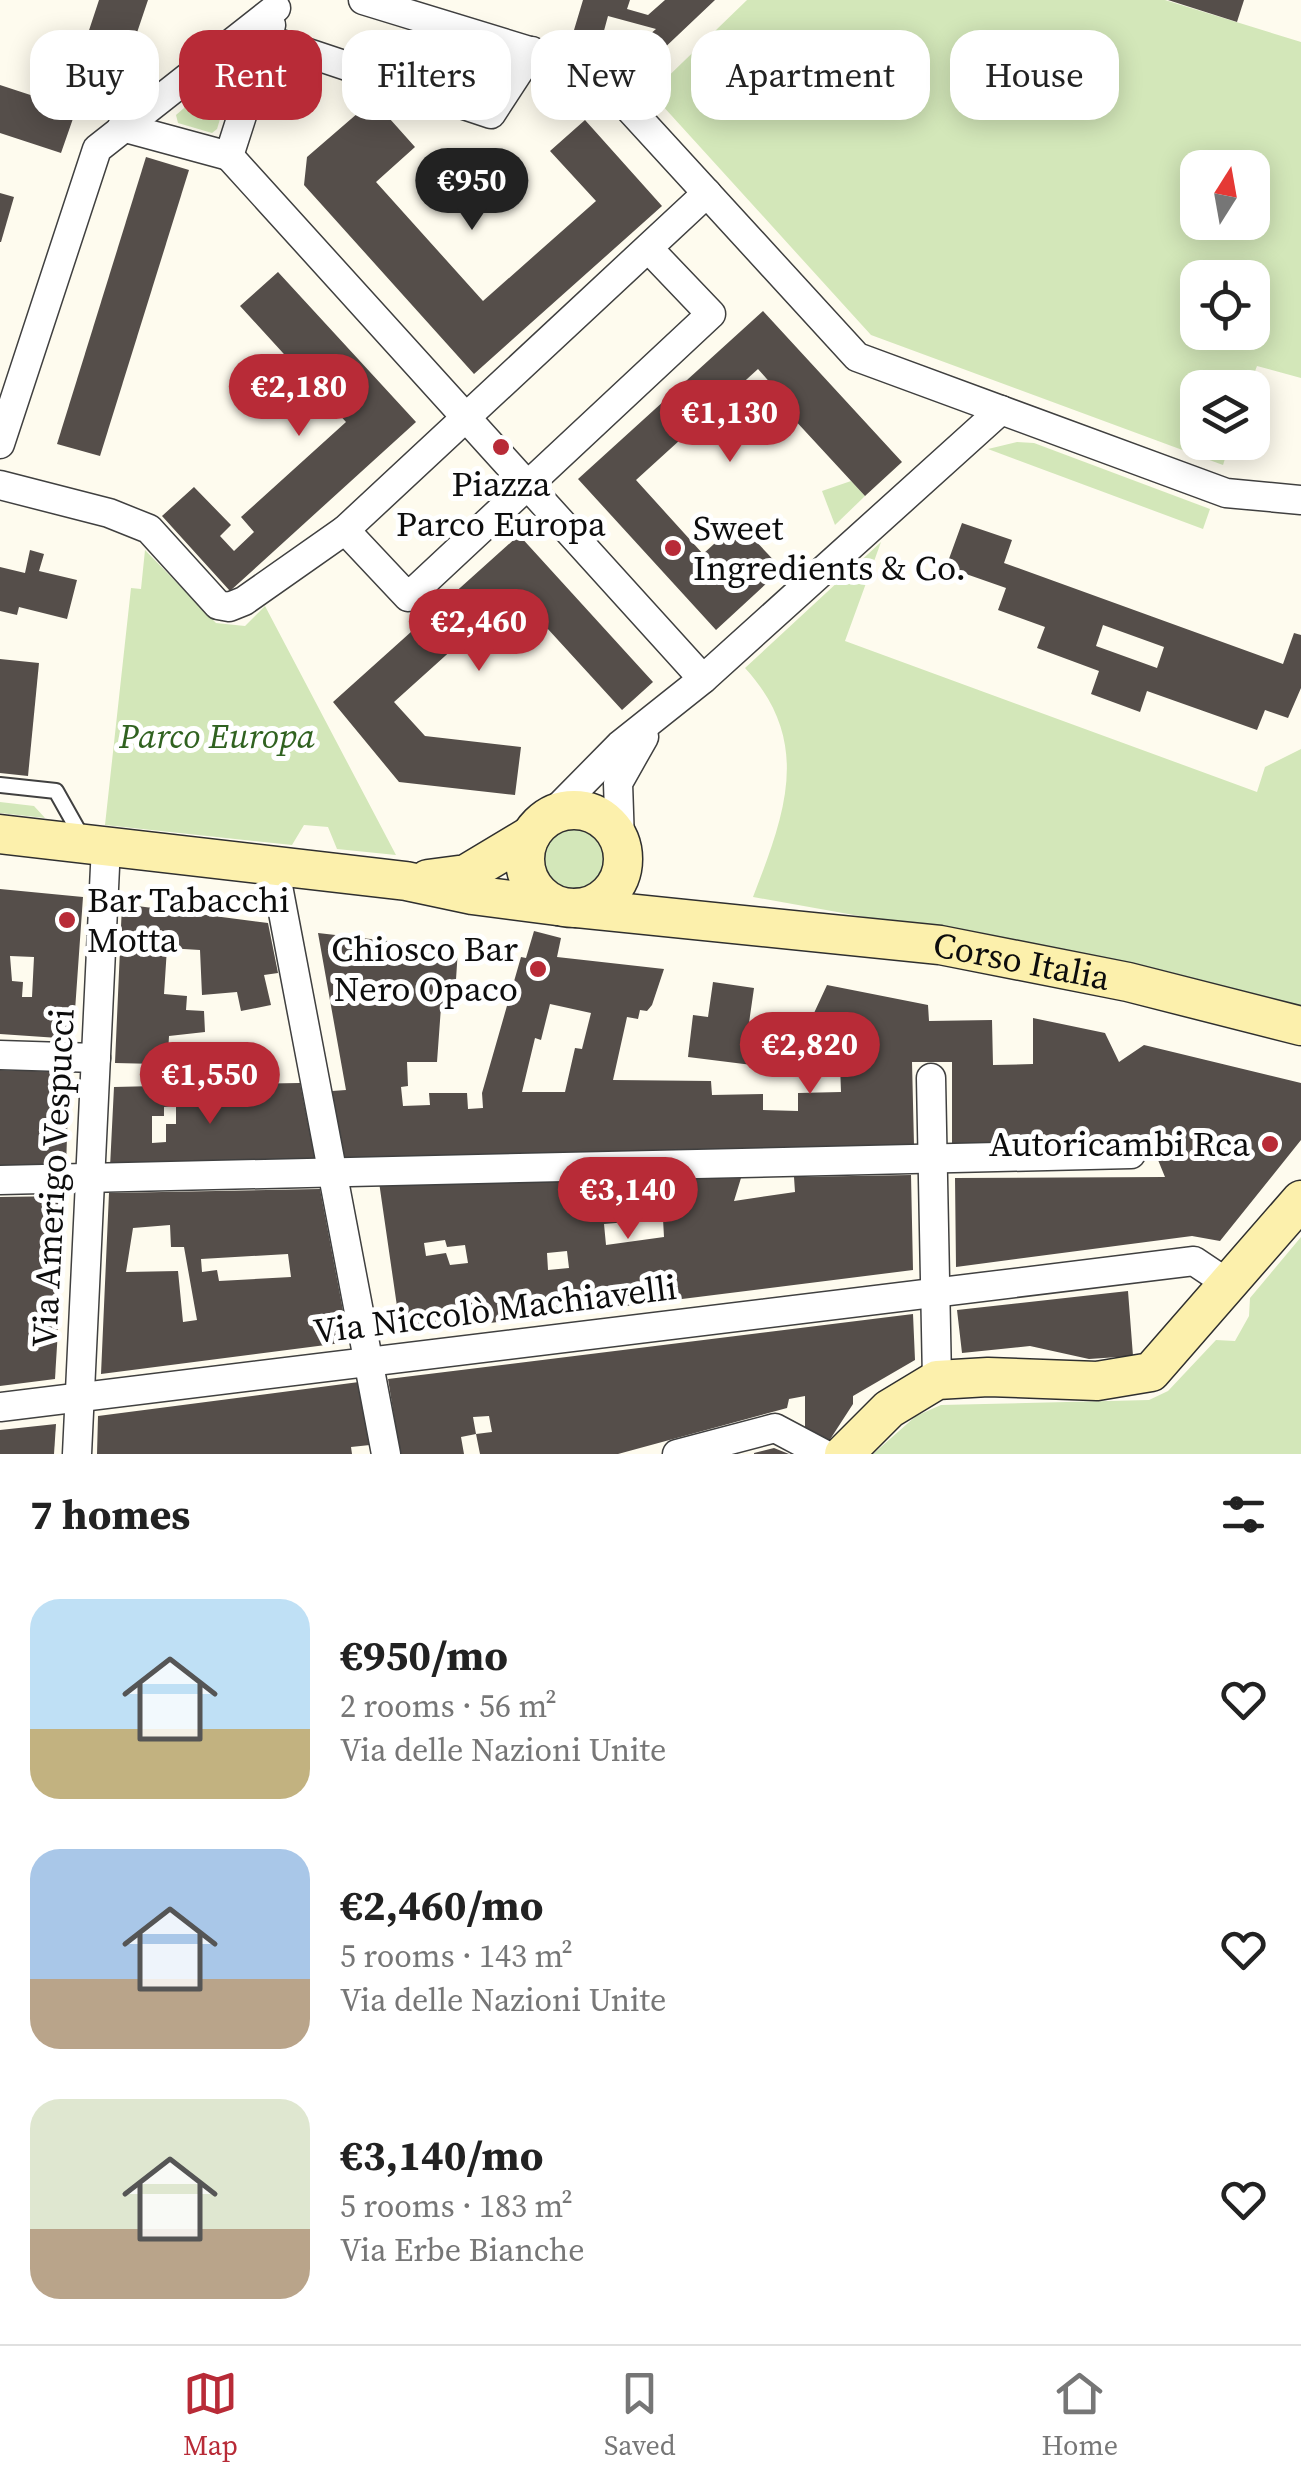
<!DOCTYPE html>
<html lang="en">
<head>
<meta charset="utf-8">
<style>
  body { margin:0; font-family:"Source Serif 4",serif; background:#f2f2f2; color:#222; height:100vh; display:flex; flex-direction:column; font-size:38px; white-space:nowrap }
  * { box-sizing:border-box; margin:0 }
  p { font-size:32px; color:#767676 }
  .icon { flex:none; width:55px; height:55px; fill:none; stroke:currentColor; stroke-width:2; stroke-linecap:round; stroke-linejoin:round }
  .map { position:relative; height:1454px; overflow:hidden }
  .drawer { display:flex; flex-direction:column; background:#fff; flex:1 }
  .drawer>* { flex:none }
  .hud { position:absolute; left:30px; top:30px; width:1242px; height:90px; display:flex; gap:20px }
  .needle { width:65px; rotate:11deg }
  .fabs { position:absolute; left:1180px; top:150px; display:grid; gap:20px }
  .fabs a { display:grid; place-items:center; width:90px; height:90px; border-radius:20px; background:#fff; box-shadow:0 5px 25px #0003; font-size:50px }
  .price { position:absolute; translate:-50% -85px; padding:0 22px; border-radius:35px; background:#b82b37; color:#fff; font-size:32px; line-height:65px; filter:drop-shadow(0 2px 5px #0008) }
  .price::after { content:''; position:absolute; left:50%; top:60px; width:30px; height:22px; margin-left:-15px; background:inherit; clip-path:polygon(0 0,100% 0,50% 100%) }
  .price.current { background:#222; color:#fff }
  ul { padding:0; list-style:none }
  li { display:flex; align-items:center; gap:30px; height:250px; padding:0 30px }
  li span { display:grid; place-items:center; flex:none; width:280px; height:200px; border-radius:30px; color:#555 }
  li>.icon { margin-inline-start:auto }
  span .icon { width:120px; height:120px; fill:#fffc; stroke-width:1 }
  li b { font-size:42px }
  h2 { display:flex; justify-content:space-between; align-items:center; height:120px; padding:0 30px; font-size:42px }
  .chip { padding:0 35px; border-radius:30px; background:#fff; box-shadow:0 5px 25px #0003; font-size:35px; line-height:90px }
  .chip.current { background:#b82b37; color:#fff }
  .tab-bar { display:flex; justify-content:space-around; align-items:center; height:140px; border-top:2px solid #e0e0e0; background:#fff; font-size:28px; color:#767676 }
  .tab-bar a { display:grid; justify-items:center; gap:5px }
  .tab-bar .current { color:#b82b37 }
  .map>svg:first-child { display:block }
  .green { fill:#d3e7b9; fill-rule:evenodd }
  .building { fill:#554e4a; fill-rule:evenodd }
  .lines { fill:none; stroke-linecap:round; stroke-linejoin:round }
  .lane-casing { stroke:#404040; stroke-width:18 }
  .street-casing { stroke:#404040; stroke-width:31 }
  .secondary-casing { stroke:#2f2f2f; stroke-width:41 }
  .lane { stroke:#fff; stroke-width:14 }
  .street { stroke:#fff; stroke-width:28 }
  .secondary { stroke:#fcf0ac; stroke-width:38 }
  .poi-dot { fill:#b82b37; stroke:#fff; stroke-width:4 }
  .labels { text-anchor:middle; stroke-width:10; stroke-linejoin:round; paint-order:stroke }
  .poi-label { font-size:35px; fill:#0d0d0d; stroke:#fff; text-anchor:start }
  .park-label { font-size:35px; font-style:italic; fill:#306220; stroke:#fff }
  .street-label { font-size:35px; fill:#0d0d0d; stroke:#fff }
</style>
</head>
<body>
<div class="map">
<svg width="1301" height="1454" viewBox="0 0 1301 1454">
  <rect width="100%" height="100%" fill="#fefbee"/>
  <g class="green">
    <path d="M747,0h418l136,42v336l-44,-12 -8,21 -51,1v54l32,1 -7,22 -352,-130 -220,-242zM1198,168h54v54h-54zM1198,278h54v54h-54z"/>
    <polygon points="222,75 232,79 217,129 212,133 178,123 176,115"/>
    <polygon points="1017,442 1034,443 1210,509 1203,529 988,449"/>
    <polygon points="851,481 865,496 835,525 822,491"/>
    <path d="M881,542l-36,99 412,151 8,-25 36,-18v259l-135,-37 -413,-74c32,-83 60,-155 -8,-229z"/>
    <polygon points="145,550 216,623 245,626 265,606 396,855 337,849 328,827 304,825 292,845 105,825 131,588 141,589"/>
    <polygon points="0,802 34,806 45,818 0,813"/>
    <circle cx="574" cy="858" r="37"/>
    <polygon points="1301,1237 1301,1454 873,1454 916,1416 941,1405 1149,1400 1168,1391 1216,1340 1235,1341 1249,1316 1250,1298"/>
  </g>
  <g class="building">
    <polygon points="99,0 148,0 117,92 97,86 87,114 76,110 61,153 0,133 0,85 64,106"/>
    <polygon points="583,0 630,0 627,9 648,15 665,0 715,0 658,54 634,48 656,29 608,16 602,38 574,30"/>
    <polygon points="1168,0 1244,0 1237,22"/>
    <polygon points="373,100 415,147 376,182 483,301 596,201 550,151 585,120 662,206 474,374 304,185 307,157"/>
    <polygon points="146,157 189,170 100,456 57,444"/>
    <polygon points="0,193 14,197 1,242 0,242"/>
    <polygon points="278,272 416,422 230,591 162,516 194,487 231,525 220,536 234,551 254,532 241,517 346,422 240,306"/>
    <polygon points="763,311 902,462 865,496 768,391 774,387 758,369 636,480 703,554 738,522 782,569 716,630 578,479"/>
    <path d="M962,523l50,17 -8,23 279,101 11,-31 7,2v53l-13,30 -23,-8 -8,20 -110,-39 -7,21 -49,-18 8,-23 -62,-23 8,-21 -47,-17 8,-22 -60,-21zM1103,625l61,22 -7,21 -61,-22z"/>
    <polygon points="519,535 653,682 622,710 515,593 394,702 425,736 521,747 515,795 399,782 333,702"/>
    <polygon points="30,550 44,554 39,571 77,580 67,619 19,607 17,615 0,611 0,567 25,573"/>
    <polygon points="0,659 39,663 28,776 0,773"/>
    <path d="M0,889l83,8 -10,142 -73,-5zM10,956l24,1 -2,40h-10l1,-15 -11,-1z"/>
    <polygon points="122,904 268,923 278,973 264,975 271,1005 241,1011 237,992 202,995 200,950 167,948 164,994 187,996 186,1010 204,1011 205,1032 169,1036 168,1054 158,1053 157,1064 115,1063"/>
    <path d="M534,931l27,7 -4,19 107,12 -12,36 -5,6 -7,-1 -2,9 -11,-2 -14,63 98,1 1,14 51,-1v16l35,1v-18l43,-1 -1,-28 -50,1 37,-80 101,20 1,16 63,-1 1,45 40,-1v-46l72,15 14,29 25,-17 157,38v57l-81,101 -28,-5 -236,31 -1,-89 210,-1 -16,-39 -197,7v-83h-40l2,83 -570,15 -12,-69 14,-1 -28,-157 140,16 -4,61 -13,-3 -4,55h-30l1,24 -7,1 2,19 27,-1 -1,-12h38l1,16 15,-1 -1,-15 39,-136 5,1zM550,1004l41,9 -9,36 -7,-1 -10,44h-43l13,-54 6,2z"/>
    <polygon points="713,982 754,988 749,1023 774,1026 769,1067 688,1057 693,1015 708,1017"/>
    <polygon points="0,1070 69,1072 66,1169 0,1170"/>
    <path d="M300,1083l16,81 -206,3 4,-80 83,-2v17l34,-1 -1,-17zM176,1106v18h-10v18l-14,1v-27h12v-9z"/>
    <path d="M911,1175l2,95 -512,64 -22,-152 362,-4 -7,23 61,-9 -1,-15zM663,1219l1,18 -58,8 -2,-21zM445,1240l2,7 18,-2 3,18 -18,2 -4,-12 -20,3 -2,-13zM567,1251l2,17 -21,2 -1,-17z"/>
    <path d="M320,1189l29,153 -248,32 8,-181zM170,1225l1,22h13l13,73 -14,2 -5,-51 -52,1 7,-44zM288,1254l3,23 -72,4 -2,-11 -15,2 -1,-13z"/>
    <polygon points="66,1196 55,1379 0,1386 0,1197"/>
    <polygon points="1128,1291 1133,1356 1089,1359 1030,1346 962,1353 957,1310"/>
    <path d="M913,1314l2,46 -62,36v8l-24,37 -24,-14v-31l-16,3 -2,9 -169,46h-138l-4,-20 -15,3 3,17h-64l-12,-75zM489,1416l3,16 -16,2 -3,-17z"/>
    <polygon points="359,1382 370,1445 351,1447 352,1454 97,1454 98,1416"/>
    <polygon points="56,1424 54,1454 0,1454 0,1430"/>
    <polygon points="774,1448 789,1454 754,1454 754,1453"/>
  </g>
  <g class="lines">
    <defs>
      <polyline id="lane" points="0,785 56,791 83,839"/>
      <g id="street">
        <polyline points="363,0 595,71 857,357 1226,493 1301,500"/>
        <polyline points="266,39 491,114 532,51"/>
        <polyline points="122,127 229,156 271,25"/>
        <polyline points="229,156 703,679"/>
        <polyline points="648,248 711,314 408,597 345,530 707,193"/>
        <polyline points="0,444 97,149 276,8"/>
        <polyline points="0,485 109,513 149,529 218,605 229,607 244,601 345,530"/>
        <polyline points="551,815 620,745 703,679 1001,410"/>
        <polyline points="620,842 618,783 644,737"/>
        <polyline points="274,865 386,1454"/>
        <polyline points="0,1055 96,1058"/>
        <polyline points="931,1078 937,1380"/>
        <polyline points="0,1180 1131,1154"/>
        <polyline points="0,1407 1194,1261 1230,1285"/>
        <polyline points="77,1454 106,846"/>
        <polyline points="677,1454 775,1428 824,1454"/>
      </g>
      <g id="secondary">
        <circle cx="574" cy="859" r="49"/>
        <polyline points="0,834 406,881 472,895 557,906"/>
        <polyline points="428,879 466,874 531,835"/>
        <path id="s1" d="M577,908l363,37 188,37 173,44"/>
        <polyline points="844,1454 889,1409 937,1380 988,1377 1097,1381 1151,1372 1301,1200"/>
      </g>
    </defs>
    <use href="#lane" class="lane-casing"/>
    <use href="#street" class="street-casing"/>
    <use href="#secondary" class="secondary-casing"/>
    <use href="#lane" class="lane"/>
    <use href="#street" class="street"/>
    <use href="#secondary" class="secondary"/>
  </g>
  <g class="poi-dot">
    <circle cx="501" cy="447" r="10"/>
    <circle cx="673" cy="548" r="10"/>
    <circle cx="67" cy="920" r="10"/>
    <circle cx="538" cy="969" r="10"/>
    <circle cx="1270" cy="1144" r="10"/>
  </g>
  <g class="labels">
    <g class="poi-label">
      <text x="501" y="496" text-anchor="middle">Piazza<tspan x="501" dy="40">Parco Europa</tspan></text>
      <text x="693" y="540">Sweet<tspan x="693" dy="40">Ingredients &amp; Co.</tspan></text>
      <text x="87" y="912">Bar Tabacchi<tspan x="87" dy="40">Motta</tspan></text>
      <text x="518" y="961" text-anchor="end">Chiosco Bar<tspan x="518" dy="40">Nero Opaco</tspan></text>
      <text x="1250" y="1156" text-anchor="end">Autoricambi Rca</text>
    </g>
    <g class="park-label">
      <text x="217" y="748">Parco Europa</text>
    </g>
    <g class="street-label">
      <text dy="12" stroke="none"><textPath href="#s1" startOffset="448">Corso Italia</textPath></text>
      <text transform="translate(53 1178) rotate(-87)" y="12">Via Amerigo Vespucci</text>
      <text transform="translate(495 1309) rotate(-7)" y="12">Via Niccolò Machiavelli</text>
    </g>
  </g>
</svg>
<div class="fabs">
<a><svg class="needle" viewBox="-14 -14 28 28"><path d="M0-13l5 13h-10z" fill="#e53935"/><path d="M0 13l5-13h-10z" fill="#767676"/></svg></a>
<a><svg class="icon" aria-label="locate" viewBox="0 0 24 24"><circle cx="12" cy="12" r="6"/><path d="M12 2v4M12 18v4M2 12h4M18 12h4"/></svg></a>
<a><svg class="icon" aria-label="layers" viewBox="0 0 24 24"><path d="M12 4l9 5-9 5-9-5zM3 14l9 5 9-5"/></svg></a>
</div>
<b class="price current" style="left:472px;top:233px">€950</b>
<b class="price" style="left:299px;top:439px">€2,180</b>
<b class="price" style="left:730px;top:465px">€1,130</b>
<b class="price" style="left:479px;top:674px">€2,460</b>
<b class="price" style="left:810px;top:1097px">€2,820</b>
<b class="price" style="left:210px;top:1127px">€1,550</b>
<b class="price" style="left:628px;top:1242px">€3,140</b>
<div class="hud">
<a class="chip">Buy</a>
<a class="chip current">Rent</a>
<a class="chip">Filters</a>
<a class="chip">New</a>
<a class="chip">Apartment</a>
<a class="chip">House</a>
</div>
</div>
<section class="drawer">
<h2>7 homes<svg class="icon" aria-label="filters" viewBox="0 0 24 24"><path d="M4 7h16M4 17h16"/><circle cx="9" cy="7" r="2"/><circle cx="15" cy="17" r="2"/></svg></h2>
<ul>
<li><span style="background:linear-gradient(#bfe0f5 65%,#c2b280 0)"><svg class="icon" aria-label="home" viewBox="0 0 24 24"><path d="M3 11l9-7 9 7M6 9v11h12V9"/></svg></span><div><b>€950/mo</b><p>2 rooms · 56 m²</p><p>Via delle Nazioni Unite</p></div><svg class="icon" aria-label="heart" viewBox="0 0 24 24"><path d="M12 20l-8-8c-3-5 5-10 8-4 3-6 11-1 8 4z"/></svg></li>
<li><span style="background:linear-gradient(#a9c7e8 65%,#b9a48a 0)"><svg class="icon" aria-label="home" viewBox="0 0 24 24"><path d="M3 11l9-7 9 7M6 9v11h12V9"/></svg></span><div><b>€2,460/mo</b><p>5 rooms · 143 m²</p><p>Via delle Nazioni Unite</p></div><svg class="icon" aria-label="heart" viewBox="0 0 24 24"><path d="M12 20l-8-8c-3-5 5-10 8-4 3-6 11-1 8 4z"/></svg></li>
<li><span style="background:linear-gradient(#dfe7d0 65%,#b9a48a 0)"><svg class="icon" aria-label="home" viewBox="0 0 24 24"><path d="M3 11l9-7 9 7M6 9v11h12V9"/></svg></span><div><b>€3,140/mo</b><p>5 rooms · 183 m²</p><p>Via Erbe Bianche</p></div><svg class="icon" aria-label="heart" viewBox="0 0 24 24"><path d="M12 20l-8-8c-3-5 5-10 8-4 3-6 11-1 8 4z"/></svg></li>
</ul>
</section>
<nav class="tab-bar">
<a class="current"><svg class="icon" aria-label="map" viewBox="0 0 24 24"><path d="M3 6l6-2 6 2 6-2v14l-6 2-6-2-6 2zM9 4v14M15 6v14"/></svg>Map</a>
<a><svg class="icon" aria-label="saved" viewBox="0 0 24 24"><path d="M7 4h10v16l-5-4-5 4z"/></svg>Saved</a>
<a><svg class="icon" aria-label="home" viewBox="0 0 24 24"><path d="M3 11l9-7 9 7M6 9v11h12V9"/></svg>Home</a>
</nav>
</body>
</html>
